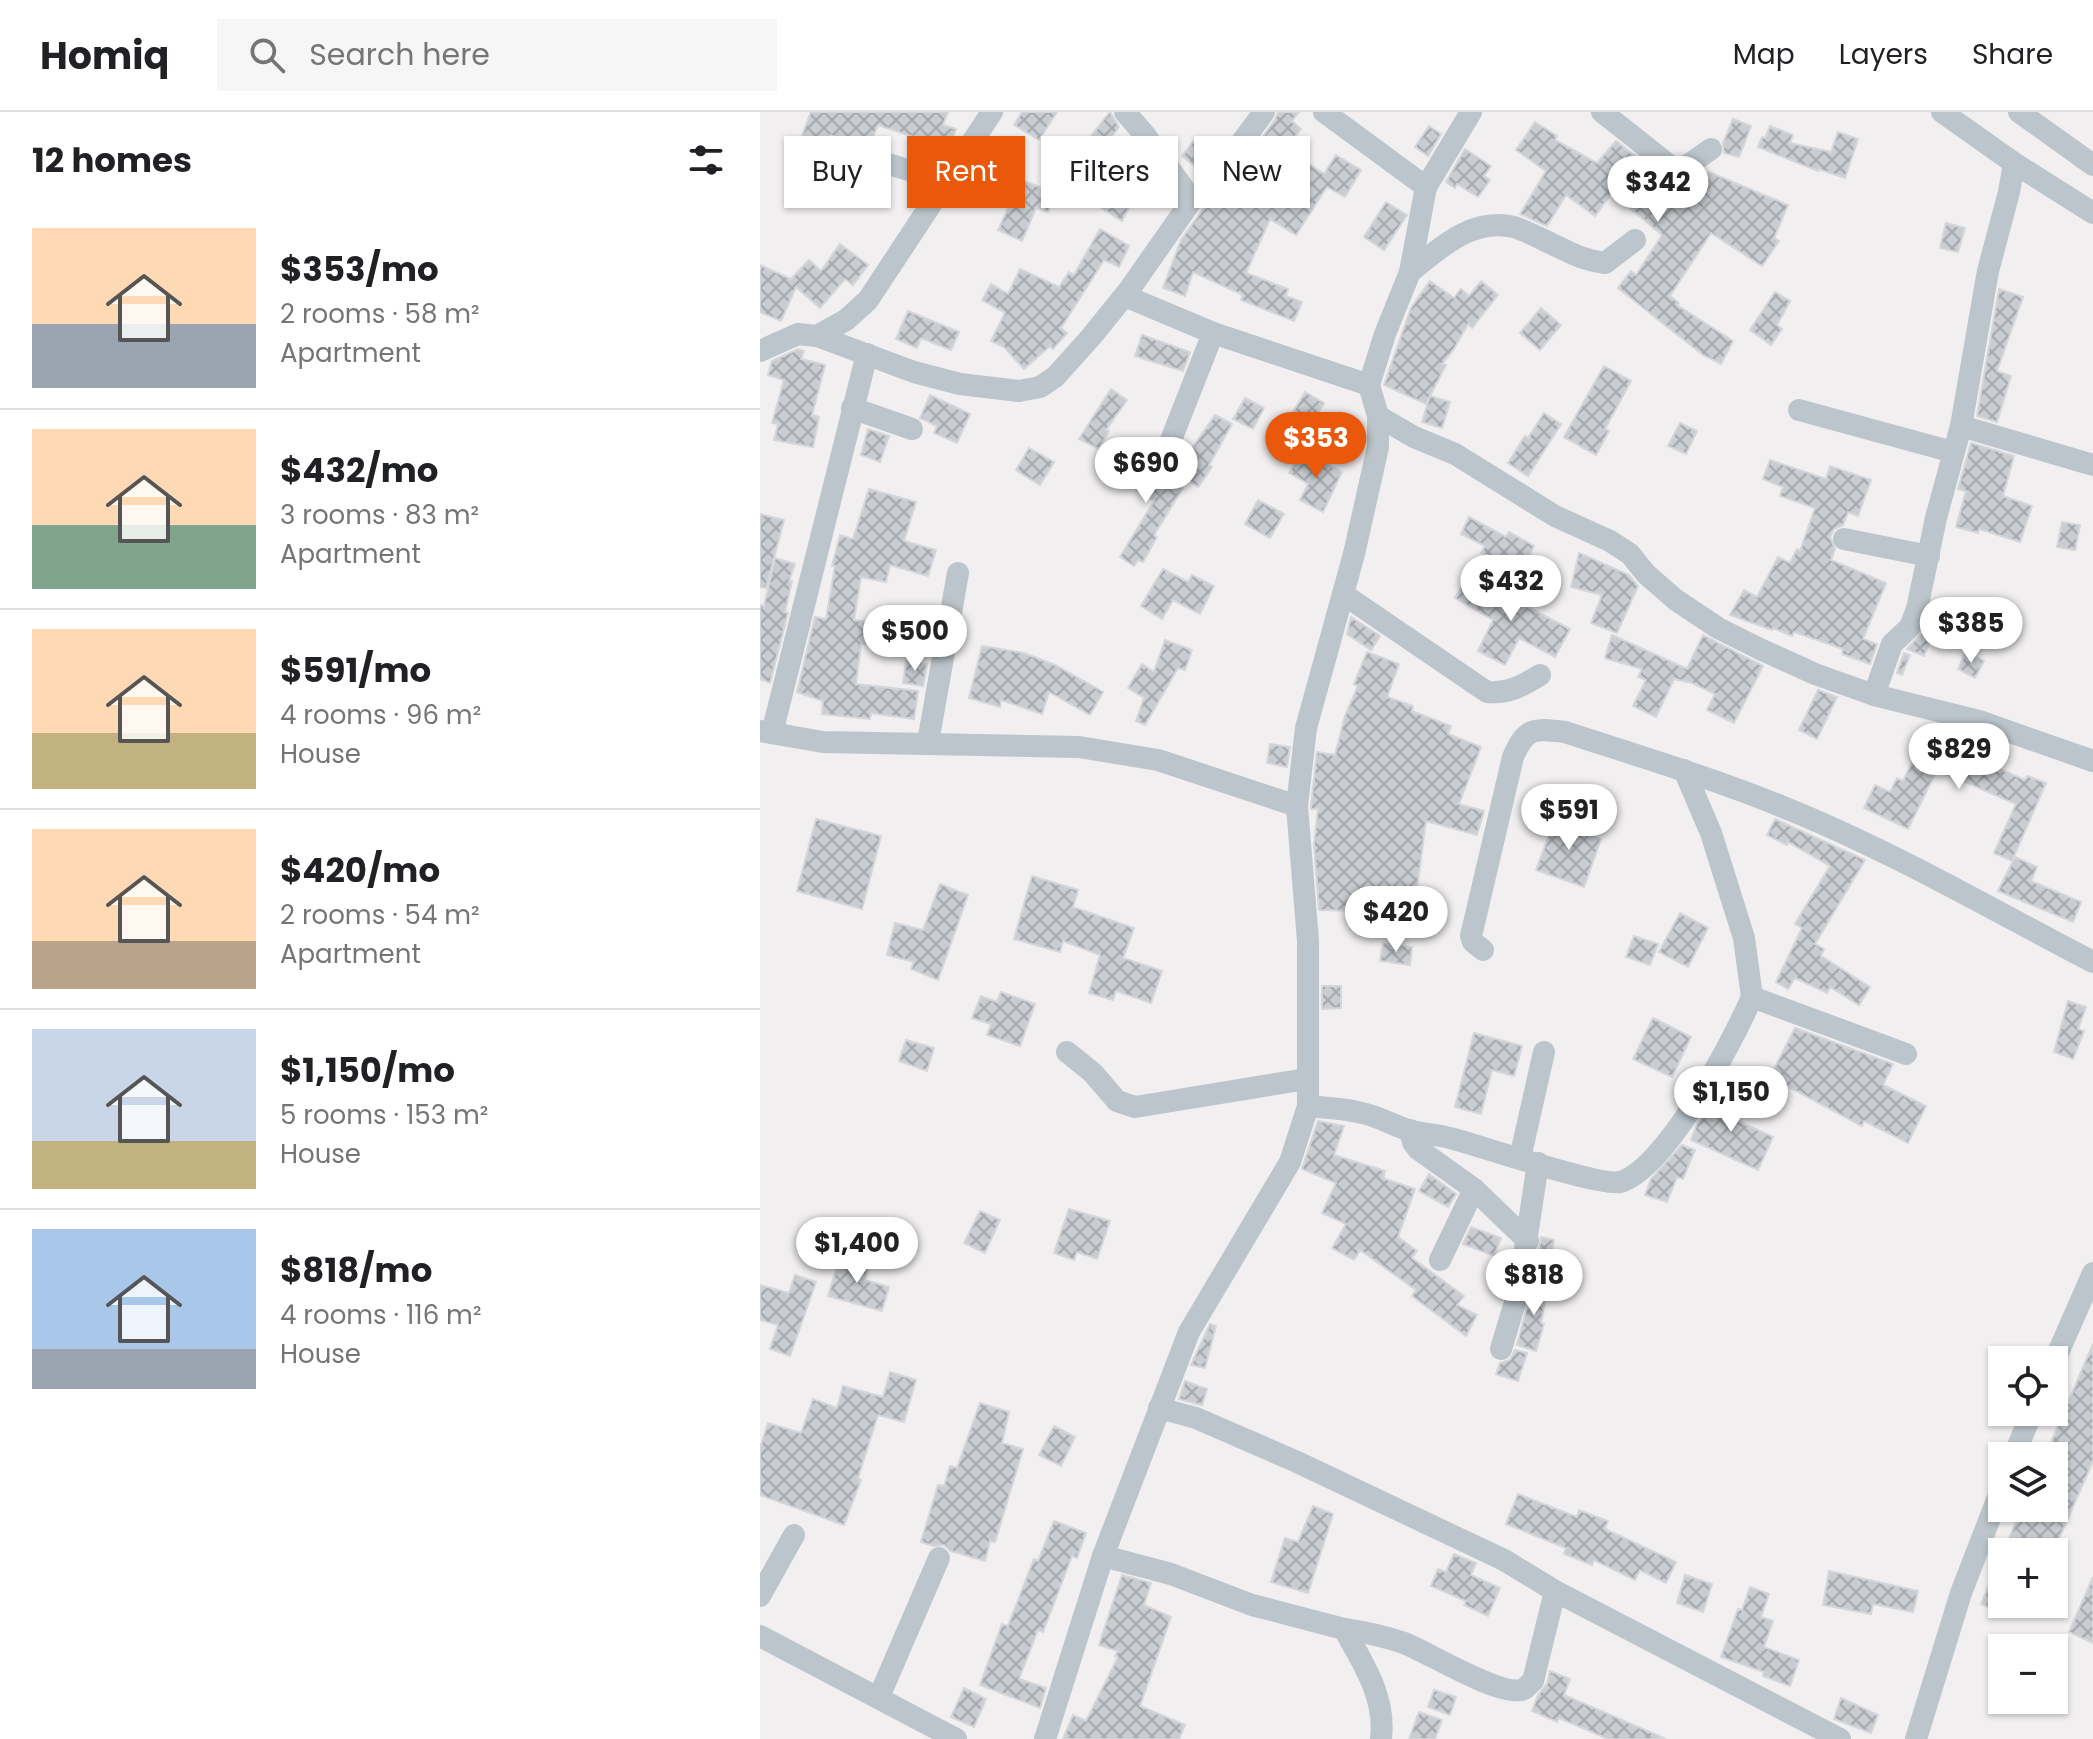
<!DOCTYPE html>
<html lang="en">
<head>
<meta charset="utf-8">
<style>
  body { margin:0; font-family:Poppins,sans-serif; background:#f6f6f6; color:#202124; height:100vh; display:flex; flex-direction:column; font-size:30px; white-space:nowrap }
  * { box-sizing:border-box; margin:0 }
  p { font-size:26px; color:#757577 }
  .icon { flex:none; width:44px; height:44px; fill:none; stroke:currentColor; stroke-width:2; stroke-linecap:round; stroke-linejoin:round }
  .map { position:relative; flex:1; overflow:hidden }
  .details { display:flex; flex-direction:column; background:#fff; width:760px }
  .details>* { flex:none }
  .banner { position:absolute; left:24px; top:24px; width:760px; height:72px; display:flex; gap:16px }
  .tools { position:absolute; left:1228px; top:1234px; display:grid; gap:16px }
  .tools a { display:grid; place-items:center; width:80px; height:80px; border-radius:0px; background:#fff; box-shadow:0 2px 6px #0004; font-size:40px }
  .price { position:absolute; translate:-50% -68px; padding:0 18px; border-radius:28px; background:#fff; color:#222; font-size:26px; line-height:52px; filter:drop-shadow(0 2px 4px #0008) }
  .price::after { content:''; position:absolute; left:50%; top:48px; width:24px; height:18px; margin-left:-12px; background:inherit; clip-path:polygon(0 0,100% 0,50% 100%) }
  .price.on { background:#ea580c; color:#fff }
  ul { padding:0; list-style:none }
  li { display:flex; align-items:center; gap:24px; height:200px; padding:0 32px }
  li+li { border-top:2px solid #e0e0e0 }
  li span { display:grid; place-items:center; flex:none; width:224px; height:160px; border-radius:0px; color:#555 }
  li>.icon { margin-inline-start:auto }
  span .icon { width:96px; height:96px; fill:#fffc; stroke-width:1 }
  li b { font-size:34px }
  h2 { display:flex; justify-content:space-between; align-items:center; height:96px; padding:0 32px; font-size:34px }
  .chip { padding:0 28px; border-radius:0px; background:#fff; box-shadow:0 2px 6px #0004; font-size:28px; line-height:72px }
  .chip.on { background:#ea580c; color:#fff }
  header { display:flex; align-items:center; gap:48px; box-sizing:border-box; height:112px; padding:0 40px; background:#fff; border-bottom:2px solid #e0e0e0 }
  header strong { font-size:38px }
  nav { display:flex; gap:44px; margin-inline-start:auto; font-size:28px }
  .search { width:560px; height:72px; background:#f6f6f6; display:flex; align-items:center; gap:20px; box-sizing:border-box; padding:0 28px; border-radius:0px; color:#757577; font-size:30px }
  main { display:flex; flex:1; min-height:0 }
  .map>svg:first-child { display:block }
  .building { fill:url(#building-cross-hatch); stroke:#d4d6da; stroke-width:2 }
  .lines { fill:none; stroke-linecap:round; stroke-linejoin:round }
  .street { stroke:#bcc5cb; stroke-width:22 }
</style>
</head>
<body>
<header>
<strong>Homiq</strong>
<div class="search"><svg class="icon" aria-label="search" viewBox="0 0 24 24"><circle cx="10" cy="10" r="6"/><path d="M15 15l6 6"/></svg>Search here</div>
<nav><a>Map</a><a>Layers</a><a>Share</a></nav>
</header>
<main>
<section class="details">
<h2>12 homes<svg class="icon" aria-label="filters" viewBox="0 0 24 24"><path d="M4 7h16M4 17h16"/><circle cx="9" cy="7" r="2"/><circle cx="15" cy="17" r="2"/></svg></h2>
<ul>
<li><span style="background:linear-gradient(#ffd9b3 60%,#9aa5b1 0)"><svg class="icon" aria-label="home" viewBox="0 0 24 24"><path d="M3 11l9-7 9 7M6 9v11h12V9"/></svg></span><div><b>$353/mo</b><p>2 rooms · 58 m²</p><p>Apartment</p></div></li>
<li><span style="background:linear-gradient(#ffd9b3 60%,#7fa58c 0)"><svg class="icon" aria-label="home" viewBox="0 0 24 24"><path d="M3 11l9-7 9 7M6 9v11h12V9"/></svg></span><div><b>$432/mo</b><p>3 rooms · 83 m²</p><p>Apartment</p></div></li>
<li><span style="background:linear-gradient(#ffd9b3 65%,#c2b280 0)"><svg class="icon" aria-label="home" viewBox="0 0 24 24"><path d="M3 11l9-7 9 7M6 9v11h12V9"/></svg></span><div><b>$591/mo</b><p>4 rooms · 96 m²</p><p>House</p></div></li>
<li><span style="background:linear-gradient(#ffd9b3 70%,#b9a48a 0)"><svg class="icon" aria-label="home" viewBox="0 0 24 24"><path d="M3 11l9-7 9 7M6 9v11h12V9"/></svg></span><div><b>$420/mo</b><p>2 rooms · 54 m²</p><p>Apartment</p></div></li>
<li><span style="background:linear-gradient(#c9d6e8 70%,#c2b280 0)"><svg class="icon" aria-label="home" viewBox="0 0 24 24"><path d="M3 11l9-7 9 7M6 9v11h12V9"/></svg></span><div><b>$1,150/mo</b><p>5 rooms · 153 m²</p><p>House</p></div></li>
<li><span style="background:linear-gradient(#a9c7e8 75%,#9aa5b1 0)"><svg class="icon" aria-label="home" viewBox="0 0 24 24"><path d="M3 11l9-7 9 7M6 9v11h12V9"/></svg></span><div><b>$818/mo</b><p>4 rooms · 116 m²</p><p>House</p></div></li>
</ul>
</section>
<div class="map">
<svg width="1333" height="1627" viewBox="0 0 1333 1627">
  <defs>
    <pattern id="building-cross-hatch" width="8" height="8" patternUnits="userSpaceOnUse" patternTransform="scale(2)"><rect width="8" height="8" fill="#c9cdd1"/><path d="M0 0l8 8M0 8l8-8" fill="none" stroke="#a5a9ad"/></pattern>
  </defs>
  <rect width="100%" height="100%" fill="#f1eff0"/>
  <g class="building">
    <polygon points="51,0 188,0 183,13 196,17 189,37 118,13 110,32 93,32 70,23 59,52 36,39"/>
    <polygon points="262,0 297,0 279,28 254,13"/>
    <polygon points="350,0 359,15 334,48 371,71 376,61 387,49 403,72 393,94 374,86 362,109 293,65 312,35 319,39"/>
    <polygon points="518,0 539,0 532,9 541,17 526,36 564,62 576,43 601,58 585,85 567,75 536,123 510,107 486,161 528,177 526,184 542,190 534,209 481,188 483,183 433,160 425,184 403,176 421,128 443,97 469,70 515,8"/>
    <polygon points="973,7 991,14 979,45 964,41 963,31"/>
    <polygon points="775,10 797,24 795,28 837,51 856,29 875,44 864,57 903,90 915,71 922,71 935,80 949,60 1028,93 1014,126 1019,129 1002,154 951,121 910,184 919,191 917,193 973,229 961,252 943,243 858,176 871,159 876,163 902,123 852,81 835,104 806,83 787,114 760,102 786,59 756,38"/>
    <polygon points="669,14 681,22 668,44 655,35"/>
    <polygon points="1010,14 1033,23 1030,31 1071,40 1078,20 1098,27 1085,66 1058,57 1058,59 998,35 1002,25 1005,26"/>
    <polygon points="437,25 457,40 441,59 422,44"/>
    <polygon points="705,37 731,54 724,64 730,68 718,85 697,72 695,76 686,70"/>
    <polygon points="261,68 296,81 288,100 276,96 262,129 238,118"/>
    <polygon points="626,90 647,103 624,138 604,125"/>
    <polygon points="1186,111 1205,116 1198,140 1180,136"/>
    <polygon points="340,117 369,134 359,155 344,148 301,216 307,221 293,237 290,234 264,257 244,235 231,229 245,201 222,188 231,172 248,182 260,157 299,175 309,160 314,163"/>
    <polygon points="80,132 108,153 93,173 85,167 60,196 36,175 21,209 0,200 0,153 31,167 49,148 61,159"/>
    <polygon points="670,169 694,186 701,177 709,184 721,169 738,183 712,216 708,212 694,237 682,252 686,253 666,292 624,273 651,196"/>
    <polygon points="1239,177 1263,185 1237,259 1251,264 1237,310 1217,304"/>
    <polygon points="1015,180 1030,189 1017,213 1022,217 1011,233 990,218"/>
    <polygon points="781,196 801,213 780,238 760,221"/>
    <polygon points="148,199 199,220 191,238 161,226 157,236 136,227"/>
    <polygon points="382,223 430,240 423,259 375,244"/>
    <polygon points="38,237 44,239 41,247 65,253 52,303 59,305 53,335 14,328 18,312 12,311 24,268 8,263 12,249"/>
    <polygon points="844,254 871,269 845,317 849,319 836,343 804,325"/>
    <polygon points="351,277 367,288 346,318 349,319 339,337 319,327"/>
    <polygon points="545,280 564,291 552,311 533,300"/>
    <polygon points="170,283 210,302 197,331 174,321 177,314 160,306"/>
    <polygon points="670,284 690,290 682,316 662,310"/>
    <polygon points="485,286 504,296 493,317 473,307"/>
    <polygon points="784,301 801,312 768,364 748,351 765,324 768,326"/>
    <polygon points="455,303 472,312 449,353 452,355 438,375 416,359"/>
    <polygon points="920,311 937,319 926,342 908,334"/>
    <polygon points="108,317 129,324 120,350 101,343"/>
    <polygon points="1211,331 1254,344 1243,384 1272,394 1260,430 1219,417 1218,421 1196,415 1206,379 1198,377"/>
    <polygon points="269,336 294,350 280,373 256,358"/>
    <polygon points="368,339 387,352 389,364 394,369 401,370 409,367 423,376 394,423 397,425 383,450 378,448 374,454 360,445 394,389 353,362"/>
    <polygon points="542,339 582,360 563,400 540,388 548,372 529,361"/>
    <polygon points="1010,348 1066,367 1070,354 1111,368 1098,404 1088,400 1083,413 1074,417 1070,425 1075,437 1071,448 1126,471 1103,527 1117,532 1110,552 1082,542 1083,537 1034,520 1032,524 1013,516 1012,518 970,503 984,478 997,485 1018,445 1030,451 1037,437 1040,439 1055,396 1020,384 1023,375 1003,367"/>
    <polygon points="109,377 156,390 144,429 176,438 168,464 130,453 126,470 101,465 94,508 136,513 134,536 101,532 96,572 158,579 154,607 111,601 110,607 62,602 63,589 37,580 55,505 66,507 75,454 72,454 80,423 93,427"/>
    <polygon points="498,388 524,402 510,426 485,412"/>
    <polygon points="0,402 24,408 6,476 0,475"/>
    <polygon points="709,405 746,425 749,420 774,434 763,456 721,441 725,434 701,422"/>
    <polygon points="1302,410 1320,413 1315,438 1297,435"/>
    <polygon points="819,441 869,463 878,474 857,521 831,511 842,483 811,475"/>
    <polygon points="15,446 35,452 29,469 32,469 25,500 28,501 10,571 0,567 0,493 4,494"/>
    <polygon points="403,457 428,470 432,463 454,474 440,502 413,488 402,507 381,494"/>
    <polygon points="708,464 810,517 795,545 759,526 745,553 718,539 733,508 695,486"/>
    <polygon points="591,505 620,524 611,538 587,522"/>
    <polygon points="1162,521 1172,525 1164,544 1147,537"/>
    <polygon points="852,523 927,557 943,523 1003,554 974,611 947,598 955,582 932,571 914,567 896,605 873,594 886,568 878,565 882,557 845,546"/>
    <polygon points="405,528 432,538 425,558 418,556 385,613 376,609 384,586 368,576 382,552 394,560"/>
    <polygon points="222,534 264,541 295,553 343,580 330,603 289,580 282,602 241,588 240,595 209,586"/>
    <polygon points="607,540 639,552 627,585 653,594 652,599 691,614 688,622 721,635 699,692 724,699 717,723 666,709 657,776 665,776 664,795 641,793 639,805 605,799 559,798 554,732 558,697 551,697 551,694 557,640 575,643 585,604 598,574 594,572"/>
    <polygon points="1206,540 1224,549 1215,566 1198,557"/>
    <polygon points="1144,541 1150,543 1142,563 1137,561"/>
    <polygon points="146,549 167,552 163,574 143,571"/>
    <polygon points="1058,578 1077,585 1057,627 1039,618"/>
    <polygon points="1164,626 1206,646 1207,643 1265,668 1267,664 1286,671 1252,749 1234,741 1256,692 1177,658 1148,717 1104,696 1115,673 1130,680 1137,666 1143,669"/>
    <polygon points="510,632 530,635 527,655 507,651"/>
    <polygon points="796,704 826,715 824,720 841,727 824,775 776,758"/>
    <polygon points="56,707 121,724 102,797 37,779"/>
    <polygon points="1015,707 1105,748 1055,832 1064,837 1061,844 1110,875 1099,893 1070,875 1067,881 1035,866 1028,877 1016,870 1042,816 1035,812 1070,754 1028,730 1027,733 1007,723"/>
    <polygon points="1255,745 1277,755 1271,769 1321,790 1313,810 1238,779"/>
    <polygon points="272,764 318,778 313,795 374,816 363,846 402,859 391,891 356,879 353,888 329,881 340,843 303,829 300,840 254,827"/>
    <polygon points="180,772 208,783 178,868 151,857 154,850 127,843 135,811 163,818"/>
    <polygon points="920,801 948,816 928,855 899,840"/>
    <polygon points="874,824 898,832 890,853 866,845"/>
    <polygon points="623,831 652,835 650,853 620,849"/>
    <polygon points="562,874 581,874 581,896 562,897"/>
    <polygon points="241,880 275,892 260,934 227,923 231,912 212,906 221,884 237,890"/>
    <polygon points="1308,889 1326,895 1318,917 1324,919 1313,947 1294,940"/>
    <polygon points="893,906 931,925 912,965 873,947"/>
    <polygon points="1035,916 1133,952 1123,973 1166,994 1148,1031 1104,1009 1102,1014 1010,965"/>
    <polygon points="714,921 762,934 754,964 732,958 721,1002 695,995"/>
    <polygon points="146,928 174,936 167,959 139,949"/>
    <polygon points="960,977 976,984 967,1004 1013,1025 998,1058 931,1028 937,1012"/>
    <polygon points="558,1009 584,1014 574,1043 625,1059 623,1066 655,1077 638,1125 657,1139 652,1146 704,1184 697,1193 717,1203 706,1224 652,1184 656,1178 600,1138 594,1148 572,1136 586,1112 562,1101 576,1071 542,1057"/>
    <polygon points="922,1033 935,1038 923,1067 917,1065 907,1090 885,1083 891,1067"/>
    <polygon points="669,1062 696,1082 688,1095 659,1079"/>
    <polygon points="309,1097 350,1109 337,1147 317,1140 314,1148 294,1141"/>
    <polygon points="220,1099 240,1108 225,1141 204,1131"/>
    <polygon points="711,1115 741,1126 734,1144 703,1132"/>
    <polygon points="781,1125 794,1128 789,1154 777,1151"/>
    <polygon points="80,1144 109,1153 105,1168 129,1175 122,1199 68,1184"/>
    <polygon points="35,1163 56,1170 30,1244 10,1237 18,1213 0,1208 0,1173 29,1181"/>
    <polygon points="774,1168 788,1170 781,1211 784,1212 776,1239 757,1233"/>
    <polygon points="450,1212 456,1214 445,1256 431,1253"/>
    <polygon points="1333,1232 1333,1349 1306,1411 1293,1440 1243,1440 1262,1396 1294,1396 1294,1344 1285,1344"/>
    <polygon points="755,1238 767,1241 758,1269 736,1262 740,1251 750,1248"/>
    <polygon points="130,1260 156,1268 144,1310 118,1303 98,1366 101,1368 84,1413 0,1383 0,1336 8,1311 41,1321 53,1287 77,1296 83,1274 123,1285"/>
    <polygon points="425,1269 447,1277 442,1293 419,1287"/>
    <polygon points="220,1291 249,1300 242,1331 263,1337 235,1430 230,1429 225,1449 191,1439 184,1433 173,1434 161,1430 178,1373 184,1374 190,1354 197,1356"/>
    <polygon points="294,1314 315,1325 301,1354 279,1343"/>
    <polygon points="758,1382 817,1405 819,1398 848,1409 845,1417 916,1450 906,1471 880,1458 875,1468 834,1448 832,1453 804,1442 806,1436 746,1412"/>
    <polygon points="553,1394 573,1402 548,1481 511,1470 525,1426 538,1430"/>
    <polygon points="294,1409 326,1421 317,1446 312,1444 283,1520 278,1518 259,1567 286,1576 280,1596 220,1573 242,1512 248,1514 274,1447 278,1449"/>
    <polygon points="694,1442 716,1451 711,1463 740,1476 728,1504 704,1493 706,1489 671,1474 678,1457 686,1460"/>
    <polygon points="1242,1443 1242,1501 1221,1492"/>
    <polygon points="1069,1459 1158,1479 1153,1500 1113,1492 1111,1502 1063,1493"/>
    <polygon points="362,1463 391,1471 384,1493 411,1505 380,1594 425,1613 419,1627 303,1627 313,1603 326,1609 358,1545 355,1544 358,1539 339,1533"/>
    <polygon points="925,1463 952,1472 943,1500 917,1491"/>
    <polygon points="1333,1465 1333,1531 1309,1520"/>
    <polygon points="990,1475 1009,1482 1001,1505 1013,1509 1004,1535 1039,1548 1030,1574 1003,1564 1004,1560 961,1545 978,1497 982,1498"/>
    <polygon points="790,1559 810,1567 804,1583 906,1627 848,1627 799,1606 797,1610 772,1599 778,1583 787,1572"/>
    <polygon points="204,1576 226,1587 214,1615 191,1605"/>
    <polygon points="674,1578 696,1585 690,1603 668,1595"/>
    <polygon points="1081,1586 1118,1603 1111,1621 1074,1607"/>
    <polygon points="659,1600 682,1608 675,1627 649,1627"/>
  </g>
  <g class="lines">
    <g class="street">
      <polyline points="365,0 385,23 432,88"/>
      <polyline points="564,0 666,75"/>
      <polyline points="842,0 914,57 921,58 951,37"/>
      <polyline points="1182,0 1254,51 1333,101"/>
      <polyline points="1259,0 1333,53"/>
      <polyline points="100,44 187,69"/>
      <path d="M650,160c30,-24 62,-55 104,-45 13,4 27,12 40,18 19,9 29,15 51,18l30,-23"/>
      <polyline points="365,184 453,221 609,273"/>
      <polyline points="57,224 154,260 200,272 259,279 280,275 295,265 331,225 369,178 432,88 458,62 504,0"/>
      <polyline points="0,239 38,222 57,224 86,208 108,188 232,0"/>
      <polyline points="92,296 152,317"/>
      <polyline points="1039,298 1193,340"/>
      <polyline points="618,304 654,325 695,342 795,404 850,429 870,442 886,462 916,488 958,516 1000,537 1055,562 1114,583 1219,609 1333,649"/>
      <polyline points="1201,314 1333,353"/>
      <polyline points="400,356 453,221"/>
      <polyline points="1084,427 1169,444"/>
      <path d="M583,482l144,98c22,2 35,-6 53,-17"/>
      <polyline points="1114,583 1132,532 1150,515 1157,497 1176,406 1201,314 1228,159 1249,80 1254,51"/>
      <polyline points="0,619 63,630 319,635 398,648 537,694"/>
      <polyline points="12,621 107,242"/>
      <polyline points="168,630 198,461"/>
      <polyline points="924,658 951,721 984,826 992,885 1146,942"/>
      <path d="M723,838l-10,-8 -2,-6 42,-179c13,-30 21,-29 52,-25 73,24 147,46 218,75 107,43 208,102 310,155"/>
      <polyline points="307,940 333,961 357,989 375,995 546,967"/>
      <path d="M548,994c17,2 37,2 54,7 16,3 30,12 46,17 13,4 28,4 42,8 28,7 151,49 170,44 46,-13 113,-141 132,-185"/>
      <polyline points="650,1018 653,1030 658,1037 714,1077 768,1129"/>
      <polyline points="760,1046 784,940"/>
      <polyline points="680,1148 714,1077"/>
      <polyline points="741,1237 759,1177 778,1051"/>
      <polyline points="1294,1250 1333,1161"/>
      <polyline points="399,1296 436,1306 535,1349 744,1448 795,1479 1080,1627"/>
      <polyline points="1254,1344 1272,1300"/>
      <path d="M343,1444l68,18 81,31 92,24c19,34 42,68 37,110"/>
      <polyline points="0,1484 34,1423"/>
      <path d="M584,1517c20,3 40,7 60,14 24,9 98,56 120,46 2,-1 7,-7 9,-8l22,-90"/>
      <polyline points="0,1524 196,1627"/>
      <polyline points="119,1585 179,1446"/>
      <polyline points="285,1627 343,1444 429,1220 530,1050 548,994 548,829 537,694 546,616 594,442 618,335 618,304 609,273 625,222 650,160 666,75 711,0"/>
      <polyline points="1156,1627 1201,1481 1242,1375"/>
    </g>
  </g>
</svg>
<div class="tools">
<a><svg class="icon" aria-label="locate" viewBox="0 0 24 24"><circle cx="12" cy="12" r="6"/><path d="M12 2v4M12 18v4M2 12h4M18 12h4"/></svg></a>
<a><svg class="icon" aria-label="layers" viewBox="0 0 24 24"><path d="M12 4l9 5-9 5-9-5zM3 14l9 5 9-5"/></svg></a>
<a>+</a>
<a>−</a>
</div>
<b class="price" style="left:898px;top:112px">$342</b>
<b class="price on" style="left:556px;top:368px">$353</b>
<b class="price" style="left:386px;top:393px">$690</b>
<b class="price" style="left:751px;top:511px">$432</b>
<b class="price" style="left:1211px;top:553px">$385</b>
<b class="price" style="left:155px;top:561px">$500</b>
<b class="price" style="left:1199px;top:679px">$829</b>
<b class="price" style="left:809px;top:740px">$591</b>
<b class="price" style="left:636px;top:842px">$420</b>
<b class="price" style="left:971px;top:1022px">$1,150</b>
<b class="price" style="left:97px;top:1173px">$1,400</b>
<b class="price" style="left:774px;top:1205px">$818</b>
<div class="banner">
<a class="chip">Buy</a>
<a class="chip on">Rent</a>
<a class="chip">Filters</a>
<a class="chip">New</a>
</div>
</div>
</main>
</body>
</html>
